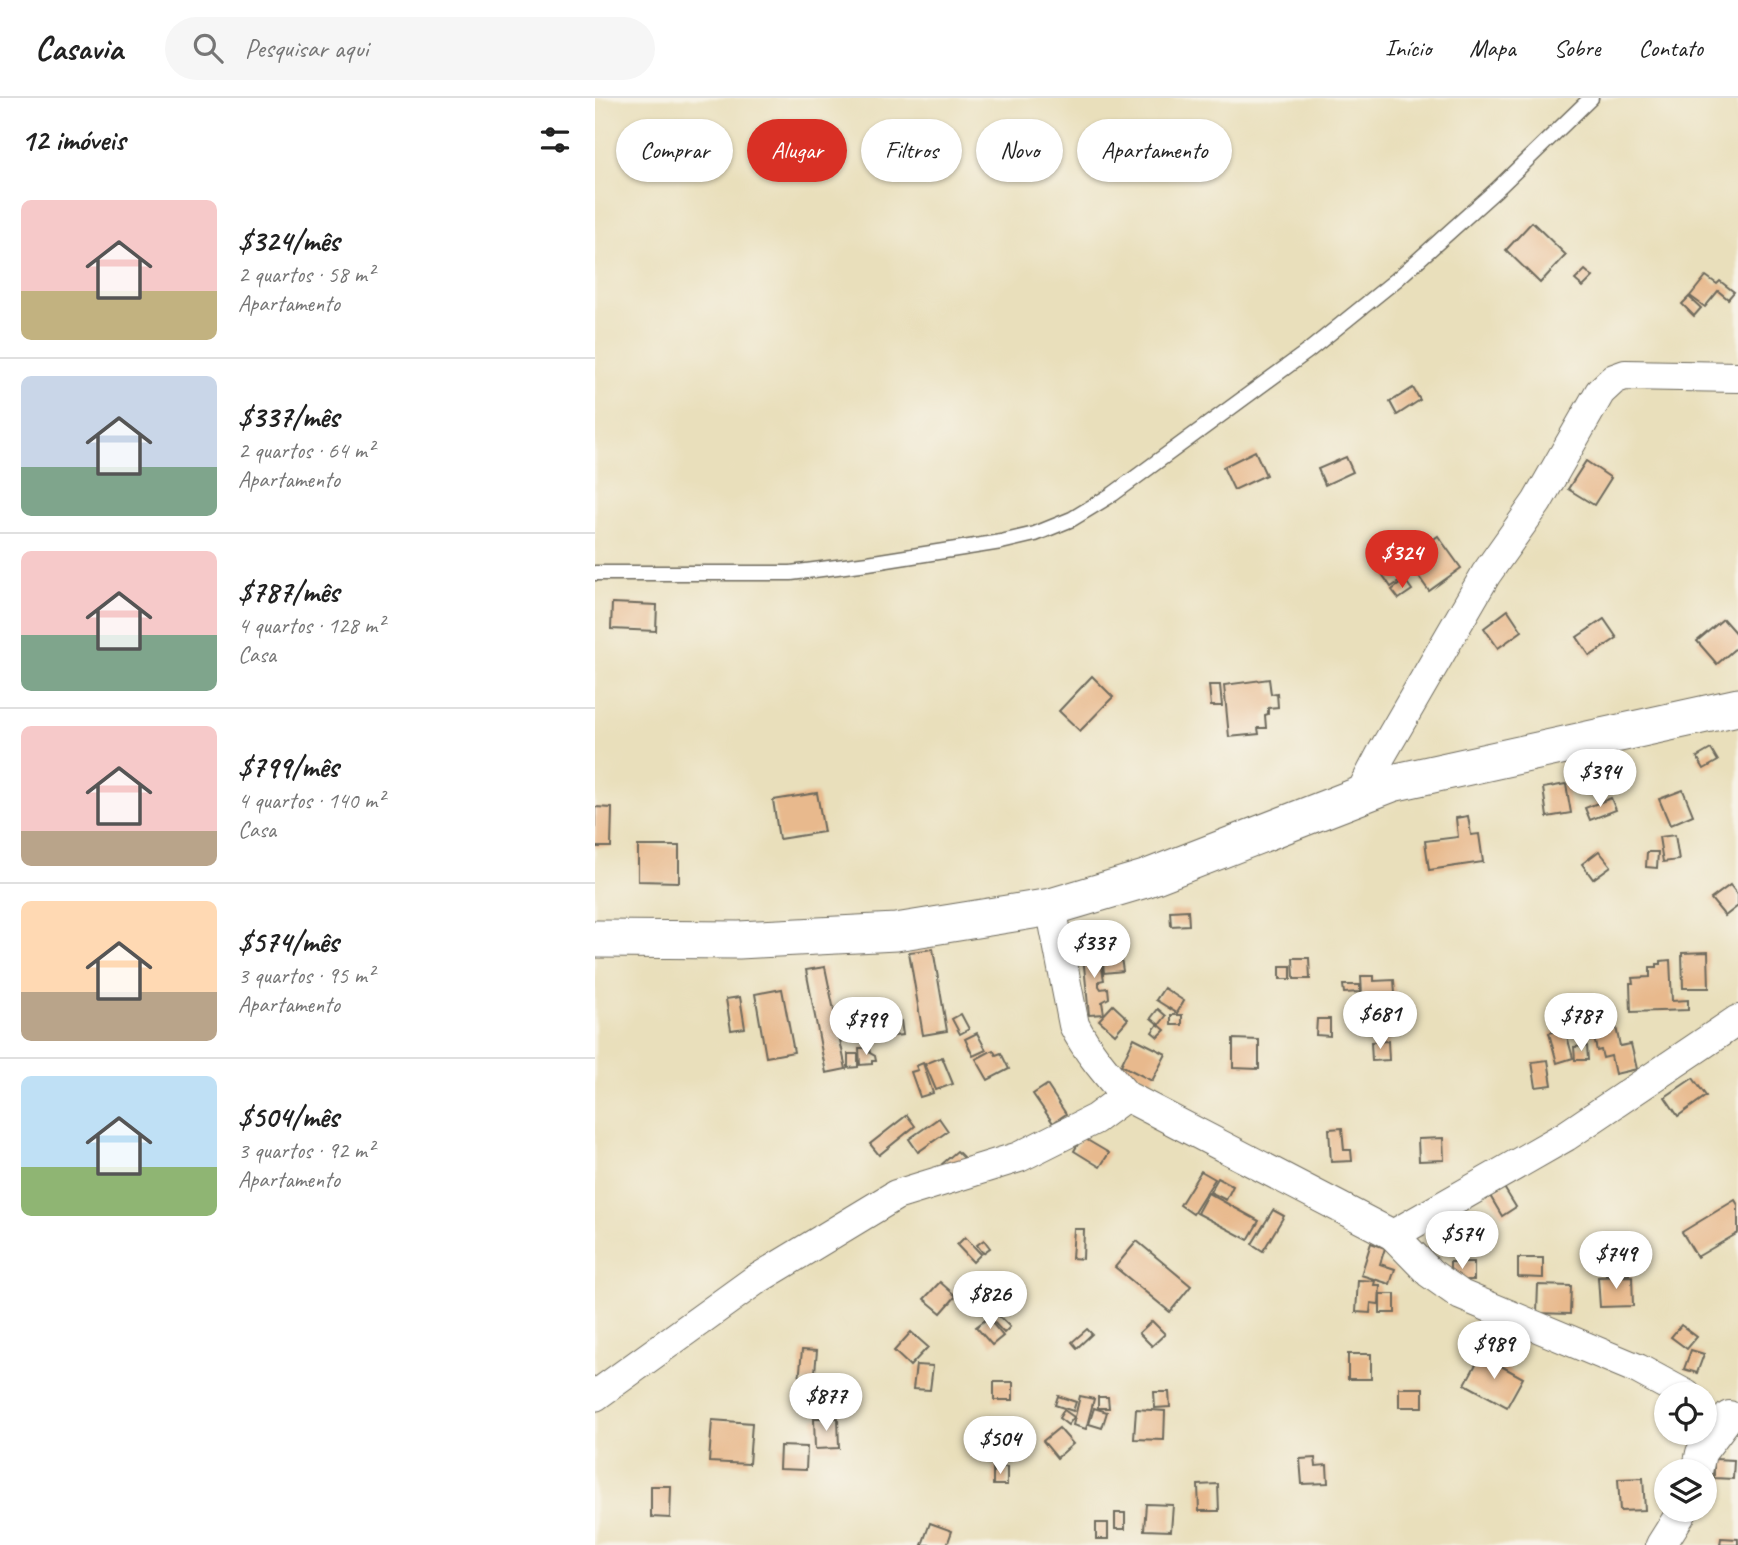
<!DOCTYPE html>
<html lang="pt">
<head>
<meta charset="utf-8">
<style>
  body { margin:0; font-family:Caveat,sans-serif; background:#f6f6f6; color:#222; height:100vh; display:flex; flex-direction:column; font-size:26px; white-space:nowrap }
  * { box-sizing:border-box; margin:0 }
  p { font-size:23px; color:#767676 }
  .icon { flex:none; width:38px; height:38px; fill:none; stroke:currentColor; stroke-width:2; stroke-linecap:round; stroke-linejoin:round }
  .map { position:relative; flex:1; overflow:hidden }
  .sheet { display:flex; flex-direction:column; background:#fff; width:595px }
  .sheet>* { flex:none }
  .hud { position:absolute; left:21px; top:21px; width:665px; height:63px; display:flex; gap:14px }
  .buttons { position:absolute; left:1059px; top:1284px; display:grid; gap:14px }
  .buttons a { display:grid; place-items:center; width:63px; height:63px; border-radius:50%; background:#fff; box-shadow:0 2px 5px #0004; font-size:35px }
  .price { position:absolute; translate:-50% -60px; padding:0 16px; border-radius:24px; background:#fff; color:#222; font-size:23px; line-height:46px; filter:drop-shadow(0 2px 4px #0008) }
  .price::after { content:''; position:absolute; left:50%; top:42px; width:21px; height:16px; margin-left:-10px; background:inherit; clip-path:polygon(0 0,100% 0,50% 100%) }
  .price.active { background:#d93025; color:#fff }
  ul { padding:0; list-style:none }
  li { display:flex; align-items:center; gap:21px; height:175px; padding:0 21px }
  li+li { border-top:2px solid #e0e0e0 }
  li span { display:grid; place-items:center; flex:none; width:196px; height:140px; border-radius:10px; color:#555 }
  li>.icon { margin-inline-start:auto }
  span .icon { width:84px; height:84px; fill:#fffc; stroke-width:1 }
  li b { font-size:30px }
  h2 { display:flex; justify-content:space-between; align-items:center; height:84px; padding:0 21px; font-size:30px }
  .tag { padding:0 24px; border-radius:32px; background:#fff; box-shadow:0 2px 5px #0004; font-size:24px; line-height:63px }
  .tag.active { background:#d93025; color:#fff }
  header { display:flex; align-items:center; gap:42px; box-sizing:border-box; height:98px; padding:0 35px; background:#fff; border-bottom:2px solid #e0e0e0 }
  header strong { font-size:33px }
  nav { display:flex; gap:38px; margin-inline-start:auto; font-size:24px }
  .search { width:490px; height:63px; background:#f6f6f6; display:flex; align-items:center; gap:18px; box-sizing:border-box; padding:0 24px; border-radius:38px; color:#767676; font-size:26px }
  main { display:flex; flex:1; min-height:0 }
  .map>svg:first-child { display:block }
  .building { fill:#e8b98d }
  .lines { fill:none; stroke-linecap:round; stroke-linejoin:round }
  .service-casing { stroke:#6e6a5d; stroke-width:17 }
  .minor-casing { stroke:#6e6a5d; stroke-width:32 }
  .tertiary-casing { stroke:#6e6a5d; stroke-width:39 }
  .service { stroke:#fff; stroke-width:14 }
  .minor { stroke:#fff; stroke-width:30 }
  .tertiary { stroke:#fff; stroke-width:37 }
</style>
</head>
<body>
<header>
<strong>Casavia</strong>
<div class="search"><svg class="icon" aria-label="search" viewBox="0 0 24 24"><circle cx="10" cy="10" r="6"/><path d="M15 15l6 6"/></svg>Pesquisar aqui</div>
<nav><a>Início</a><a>Mapa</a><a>Sobre</a><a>Contato</a></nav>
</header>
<main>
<section class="sheet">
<h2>12 imóveis<svg class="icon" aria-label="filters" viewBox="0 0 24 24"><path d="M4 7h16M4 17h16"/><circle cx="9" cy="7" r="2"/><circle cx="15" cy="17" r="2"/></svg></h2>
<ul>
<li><span style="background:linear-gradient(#f6c9c9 65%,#c2b280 0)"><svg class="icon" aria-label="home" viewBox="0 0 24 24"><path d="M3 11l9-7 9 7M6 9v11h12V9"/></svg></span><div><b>$324/mês</b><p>2 quartos · 58 m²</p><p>Apartamento</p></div></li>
<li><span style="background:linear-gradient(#c9d6e8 65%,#7fa58c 0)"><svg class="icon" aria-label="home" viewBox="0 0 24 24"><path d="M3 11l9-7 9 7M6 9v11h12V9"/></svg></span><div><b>$337/mês</b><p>2 quartos · 64 m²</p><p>Apartamento</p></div></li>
<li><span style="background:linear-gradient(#f6c9c9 60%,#7fa58c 0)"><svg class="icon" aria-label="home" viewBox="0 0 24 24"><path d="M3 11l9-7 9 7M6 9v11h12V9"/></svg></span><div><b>$787/mês</b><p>4 quartos · 128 m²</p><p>Casa</p></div></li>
<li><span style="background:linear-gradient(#f6c9c9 75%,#b9a48a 0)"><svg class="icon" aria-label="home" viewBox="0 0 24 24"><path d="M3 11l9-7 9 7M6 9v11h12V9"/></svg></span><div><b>$799/mês</b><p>4 quartos · 140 m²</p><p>Casa</p></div></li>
<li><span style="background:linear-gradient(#ffd9b3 65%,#b9a48a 0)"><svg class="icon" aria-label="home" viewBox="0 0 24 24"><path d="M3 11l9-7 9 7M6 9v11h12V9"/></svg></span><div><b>$574/mês</b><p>3 quartos · 95 m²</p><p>Apartamento</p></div></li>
<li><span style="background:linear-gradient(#bfe0f5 65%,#8fb573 0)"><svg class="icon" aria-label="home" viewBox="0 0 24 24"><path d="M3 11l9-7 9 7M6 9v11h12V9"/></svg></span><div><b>$504/mês</b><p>3 quartos · 92 m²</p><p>Apartamento</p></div></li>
</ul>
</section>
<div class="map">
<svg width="1143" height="1447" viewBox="0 0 1143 1447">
  <rect width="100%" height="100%" fill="#f7f3e8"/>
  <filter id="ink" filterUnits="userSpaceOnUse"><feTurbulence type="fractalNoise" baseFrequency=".0143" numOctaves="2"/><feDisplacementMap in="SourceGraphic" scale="14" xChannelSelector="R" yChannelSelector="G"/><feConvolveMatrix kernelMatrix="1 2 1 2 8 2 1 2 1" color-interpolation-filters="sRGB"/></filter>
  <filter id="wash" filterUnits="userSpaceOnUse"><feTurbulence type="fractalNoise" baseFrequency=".00686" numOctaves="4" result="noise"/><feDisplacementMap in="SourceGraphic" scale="28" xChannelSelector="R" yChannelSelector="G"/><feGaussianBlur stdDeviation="1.57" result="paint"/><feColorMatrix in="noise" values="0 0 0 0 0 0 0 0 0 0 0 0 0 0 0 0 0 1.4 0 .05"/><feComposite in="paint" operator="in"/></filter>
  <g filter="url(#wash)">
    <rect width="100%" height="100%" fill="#e9dfbb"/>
    <g id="blocks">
      <g class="building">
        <polygon points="937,124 971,157 945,185 911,152"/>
        <polygon points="990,172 998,179 988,189 980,182"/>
        <polygon points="1111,178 1122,186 1125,183 1139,194 1133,201 1123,193 1110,209 1095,198"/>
        <polygon points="1094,199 1106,210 1099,218 1087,206"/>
        <polygon points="818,290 825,302 802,317 795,304"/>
        <polygon points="660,353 671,377 639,392 628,369"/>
        <polygon points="751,359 758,374 730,387 723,371"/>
        <polygon points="991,363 1016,380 999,407 973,391"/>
        <polygon points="843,438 866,470 834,493 811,461"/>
        <polygon points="807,462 817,475 796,489 787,476"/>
        <polygon points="810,482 817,492 804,501 797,492"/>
        <polygon points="17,505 62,507 61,533 16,531"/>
        <polygon points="913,512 927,533 903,550 889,530"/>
        <polygon points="1009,521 1022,540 995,558 982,539"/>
        <polygon points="1128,521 1143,538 1143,548 1122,566 1102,543"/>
        <polygon points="497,578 518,599 485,633 464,613"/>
        <polygon points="674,581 676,596 682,595 683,609 673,610 673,616 670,617 671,630 663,630 664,636 634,639 629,587"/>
        <polygon points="614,587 625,587 627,608 616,608"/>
        <polygon points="1116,651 1123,663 1109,671 1102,659"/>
        <polygon points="971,686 976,715 952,719 948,690"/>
        <polygon points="1088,692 1098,717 1075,727 1064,701"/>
        <polygon points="222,695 229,734 184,741 178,702"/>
        <polygon points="1016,700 1021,712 995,722 990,710"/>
        <polygon points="0,709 17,710 16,749 0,749"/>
        <polygon points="873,718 876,737 884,736 888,764 834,772 830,743 863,739 861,720"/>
        <polygon points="1080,737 1084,762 1068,764 1064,739"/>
        <polygon points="43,748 84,748 84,784 43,783"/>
        <polygon points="1004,753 1016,768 998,781 987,766"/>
        <polygon points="1052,754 1063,754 1062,770 1051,769"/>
        <polygon points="1135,787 1143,797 1143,808 1130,818 1116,801"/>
        <polygon points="593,812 594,827 576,828 575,813"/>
        <polygon points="503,847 509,882 504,883 504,888 506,891 513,890 514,900 507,904 509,916 494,917 487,848"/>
        <polygon points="338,851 352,933 328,937 314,854"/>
        <polygon points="525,853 528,873 509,875 507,855"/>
        <polygon points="1113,854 1114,890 1088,890 1087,855"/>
        <polygon points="698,860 714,860 715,881 699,881"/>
        <polygon points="1075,862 1077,903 1093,902 1093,912 1036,914 1035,885 1038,885 1037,880 1055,879 1055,869 1062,869 1062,866 1066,866 1066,863"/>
        <rect x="685" y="868" width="11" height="13"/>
        <polygon points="230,869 251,971 231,975 211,872"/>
        <polygon points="766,878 779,878 779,883 799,882 800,896 767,897"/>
        <polygon points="748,887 765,887 765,894 749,895"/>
        <polygon points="569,890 589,903 582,915 561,902"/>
        <polygon points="187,891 199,954 171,959 160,896"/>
        <polygon points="145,899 150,930 136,932 131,901"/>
        <polygon points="518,907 533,921 520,936 504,922"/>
        <polygon points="563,911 571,918 564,927 556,920"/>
        <polygon points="366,916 374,931 365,936 357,921"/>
        <rect x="576" y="917" width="11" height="10"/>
        <polygon points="722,921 735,921 735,938 721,937"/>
        <polygon points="306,923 308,937 288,939 286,925"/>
        <polygon points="563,926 570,932 563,939 557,934"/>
        <polygon points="1021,929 1025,948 1036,946 1042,971 1020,976 1016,958 1008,960 1006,952 1002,953 998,935"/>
        <polygon points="970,931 978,960 962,965 954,935"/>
        <polygon points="382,935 391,952 378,958 370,941"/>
        <polygon points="539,940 571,956 557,983 526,967"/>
        <polygon points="638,941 664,942 664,971 638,970"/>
        <polygon points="793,943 794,962 777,963 776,944"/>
        <polygon points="992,948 993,962 980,962 979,949"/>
        <polygon points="264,950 274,950 275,955 280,958 281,963 277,963 277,966 265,967"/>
        <polygon points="398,952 401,957 406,955 414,971 393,982 381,961"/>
        <polygon points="253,956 263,956 263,969 253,970"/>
        <polygon points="347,959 358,986 341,992 330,966"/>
        <polygon points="953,962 957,987 941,989 937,964"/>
        <polygon points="328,965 338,995 325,999 316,974 323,972 321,968"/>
        <polygon points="1098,980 1111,998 1083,1018 1070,999"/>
        <polygon points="452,987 471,1016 458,1025 438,996"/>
        <polygon points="312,1017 320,1028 284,1057 275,1046"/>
        <polygon points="344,1020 353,1033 323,1054 314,1041"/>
        <polygon points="747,1030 749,1052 756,1052 757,1063 736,1064 734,1031"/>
        <polygon points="487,1039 514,1055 505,1069 479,1053"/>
        <polygon points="848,1040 849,1062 824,1063 823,1041"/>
        <polygon points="362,1053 370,1061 355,1075 347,1066"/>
        <polygon points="606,1073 620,1081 598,1116 585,1107"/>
        <polygon points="623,1080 638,1088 631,1102 615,1094"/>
        <polygon points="908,1088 921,1109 907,1118 894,1096"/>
        <polygon points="613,1095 664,1123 653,1142 602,1115"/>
        <polygon points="1140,1102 1143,1107 1143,1135 1102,1159 1087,1134"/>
        <polygon points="678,1112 689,1118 668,1153 657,1146"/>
        <polygon points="479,1131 489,1131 488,1161 477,1160"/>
        <polygon points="370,1139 386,1156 378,1164 362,1147"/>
        <polygon points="389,1142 395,1150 388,1155 382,1147"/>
        <polygon points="542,1143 596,1188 575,1214 520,1169"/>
        <polygon points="776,1145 790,1150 785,1166 800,1171 795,1186 766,1177"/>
        <rect x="1011" y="1154" width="23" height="23"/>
        <polygon points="923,1160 948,1160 948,1180 923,1179"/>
        <rect x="855" y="1164" width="24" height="18"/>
        <polygon points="1037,1178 1038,1208 1005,1209 1003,1179"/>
        <polygon points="763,1182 780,1183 779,1187 785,1187 784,1206 776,1205 775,1215 761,1214"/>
        <polygon points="345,1184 361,1198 346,1215 329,1201"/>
        <polygon points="943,1187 976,1188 975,1216 942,1215"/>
        <rect x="785" y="1196" width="15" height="19"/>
        <polygon points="400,1214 415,1229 409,1235 395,1220"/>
        <polygon points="393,1220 408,1238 397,1247 381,1229"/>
        <polygon points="557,1223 570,1236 557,1248 544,1235"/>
        <polygon points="1086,1227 1102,1239 1092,1251 1076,1239"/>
        <polygon points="492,1231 497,1236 482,1250 477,1244"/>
        <polygon points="316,1234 333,1249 315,1268 299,1253"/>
        <polygon points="207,1252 222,1253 219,1284 204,1283"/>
        <polygon points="1096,1252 1109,1256 1102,1275 1089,1271"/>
        <rect x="753" y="1256" width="23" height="25"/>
        <polygon points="886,1257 928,1280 912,1309 870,1286"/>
        <polygon points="321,1267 338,1268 335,1292 318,1291"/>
        <rect x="399" y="1284" width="19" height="18"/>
        <rect x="804" y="1290" width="24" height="19"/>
        <polygon points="559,1294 574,1294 575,1309 560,1310"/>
        <polygon points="463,1298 481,1304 478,1313 460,1307"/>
        <polygon points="485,1298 499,1301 491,1331 478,1327"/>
        <polygon points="503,1299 513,1299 514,1310 503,1310"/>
        <polygon points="499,1310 512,1314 507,1330 494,1326"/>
        <polygon points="541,1311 570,1313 569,1342 539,1341"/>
        <polygon points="469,1312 479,1319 473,1327 464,1320"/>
        <polygon points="219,1320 243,1320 244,1350 220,1351"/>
        <polygon points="117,1322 157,1325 154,1366 114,1364"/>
        <polygon points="464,1330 478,1346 462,1360 448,1343"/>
        <polygon points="185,1348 212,1349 211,1372 184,1371"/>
        <polygon points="720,1360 721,1368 732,1367 733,1385 707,1386 705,1361"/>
        <polygon points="1119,1361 1139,1362 1138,1381 1119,1380"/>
        <rect x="398" y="1369" width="14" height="18"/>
        <polygon points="1048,1380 1050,1412 1025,1413 1023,1381"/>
        <polygon points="623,1386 624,1413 604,1413 603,1387"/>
        <polygon points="56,1388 76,1388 75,1420 56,1419"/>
        <polygon points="551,1406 578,1407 576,1433 549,1432"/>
        <rect x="520" y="1415" width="10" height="16"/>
        <polygon points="335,1425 357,1433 352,1447 327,1447"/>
        <rect x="501" y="1425" width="12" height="16"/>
        <polygon points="1126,1440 1143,1441 1143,1447 1125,1447"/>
      </g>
    </g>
  </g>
  <g filter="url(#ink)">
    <use href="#blocks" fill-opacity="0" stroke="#6e6a5d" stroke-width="2"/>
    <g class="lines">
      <defs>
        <polyline id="service" points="0,475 196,475 273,465 406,444 440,436 477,421 518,396 713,253 801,182 901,92 996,0"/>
        <g id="minor">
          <polyline points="766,695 786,657 891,476 942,404 1005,294 1019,281 1030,277 1143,279"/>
          <path d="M456,809l23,118c13,26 33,49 52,71l267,139 37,38 31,22 177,74 48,26"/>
          <polyline points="798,1137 971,1038 1143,922"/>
          <polyline points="0,1298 159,1183 301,1097 424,1059 500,1021 531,998"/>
          <polyline points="1102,1374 1106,1355 1134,1318"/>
          <polyline points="1066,1447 1088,1412"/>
        </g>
        <polyline id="tertiary" points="0,841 144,842 301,834 456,809 550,781 797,685 1143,609"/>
      </defs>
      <use href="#service" class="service-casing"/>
      <use href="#minor" class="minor-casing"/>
      <use href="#tertiary" class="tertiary-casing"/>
      <use href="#service" class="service"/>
      <use href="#minor" class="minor"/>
      <use href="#tertiary" class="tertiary"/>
    </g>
  </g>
</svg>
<div class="buttons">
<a><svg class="icon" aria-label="locate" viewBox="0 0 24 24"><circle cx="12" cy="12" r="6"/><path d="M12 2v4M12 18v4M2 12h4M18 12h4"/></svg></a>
<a><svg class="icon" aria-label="layers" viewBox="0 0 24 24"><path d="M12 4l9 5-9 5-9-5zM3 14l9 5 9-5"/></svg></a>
</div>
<b class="price active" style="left:807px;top:492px">$324</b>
<b class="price" style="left:1005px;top:711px">$394</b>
<b class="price" style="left:499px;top:882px">$337</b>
<b class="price" style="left:785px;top:953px">$681</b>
<b class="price" style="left:986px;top:955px">$787</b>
<b class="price" style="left:271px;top:959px">$799</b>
<b class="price" style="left:867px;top:1173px">$574</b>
<b class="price" style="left:1021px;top:1193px">$749</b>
<b class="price" style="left:395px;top:1233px">$826</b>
<b class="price" style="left:899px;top:1283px">$989</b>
<b class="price" style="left:231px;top:1335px">$877</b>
<b class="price" style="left:405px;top:1378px">$504</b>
<div class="hud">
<a class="tag">Comprar</a>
<a class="tag active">Alugar</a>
<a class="tag">Filtros</a>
<a class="tag">Novo</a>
<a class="tag">Apartamento</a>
</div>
</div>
</main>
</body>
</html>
